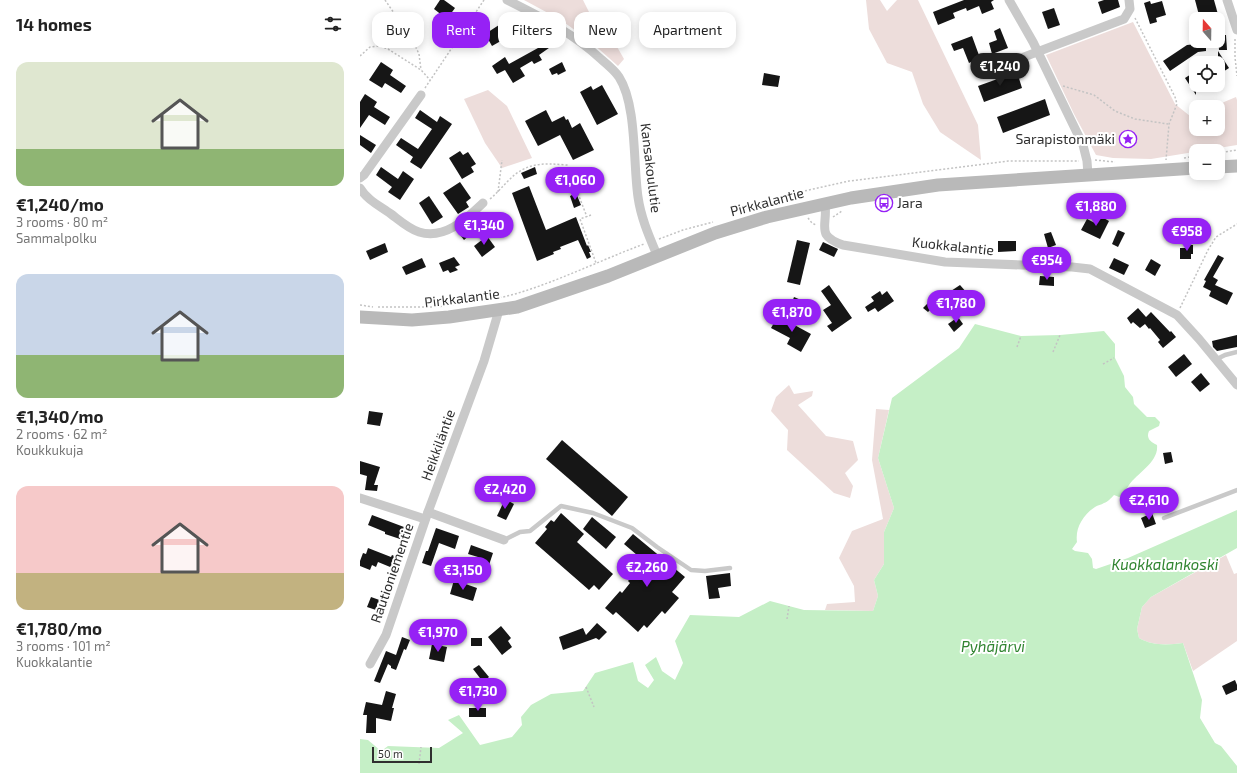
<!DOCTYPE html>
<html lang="en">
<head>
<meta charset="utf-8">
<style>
  body { margin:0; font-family:"Exo 2",sans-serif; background:#f2f2f2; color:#222; height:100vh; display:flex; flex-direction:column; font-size:15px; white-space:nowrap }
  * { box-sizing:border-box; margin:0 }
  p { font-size:13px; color:#767676 }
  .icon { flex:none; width:22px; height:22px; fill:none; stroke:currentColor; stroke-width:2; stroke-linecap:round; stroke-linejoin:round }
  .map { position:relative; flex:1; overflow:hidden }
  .sheet { display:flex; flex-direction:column; background:#fff; width:360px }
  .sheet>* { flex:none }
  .banner { position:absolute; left:12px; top:12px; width:380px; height:36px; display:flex; gap:8px }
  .needle { width:26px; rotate:340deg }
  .controls { position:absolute; left:829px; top:12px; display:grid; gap:8px }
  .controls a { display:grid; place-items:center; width:36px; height:36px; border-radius:8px; background:#fff; box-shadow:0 2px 10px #0003; font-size:20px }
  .scale { position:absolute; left:12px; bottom:10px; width:60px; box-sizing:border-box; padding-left:4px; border:2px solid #2f2f2f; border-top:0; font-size:11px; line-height:14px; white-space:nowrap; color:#2f2f2f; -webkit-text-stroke:3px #fff; paint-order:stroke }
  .price { position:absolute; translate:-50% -34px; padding:0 9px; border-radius:14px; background:#9621f5; color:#fff; font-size:13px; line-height:26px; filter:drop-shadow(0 1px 2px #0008) }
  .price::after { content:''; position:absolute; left:50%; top:24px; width:12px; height:9px; margin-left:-6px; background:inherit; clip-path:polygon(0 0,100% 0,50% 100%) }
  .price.current { background:#222; color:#fff }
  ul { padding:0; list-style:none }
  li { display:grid; align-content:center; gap:8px; height:212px; padding:0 16px }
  li span { display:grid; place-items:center; height:124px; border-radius:12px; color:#555 }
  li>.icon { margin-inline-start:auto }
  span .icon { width:72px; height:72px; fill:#fffc; stroke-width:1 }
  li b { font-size:17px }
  h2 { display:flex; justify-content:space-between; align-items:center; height:48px; padding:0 16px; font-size:17px }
  .pill { padding:0 14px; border-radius:12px; background:#fff; box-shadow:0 2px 10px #0003; font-size:14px; line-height:36px }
  .pill.current { background:#9621f5; color:#fff }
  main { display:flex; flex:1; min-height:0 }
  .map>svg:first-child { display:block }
  .green { fill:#eddddb }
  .water { fill:#c5efc6 }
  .building { fill:#161616 }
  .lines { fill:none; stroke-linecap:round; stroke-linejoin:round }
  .path { stroke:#c3c3c3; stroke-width:1.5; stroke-dasharray:2 2; stroke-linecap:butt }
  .lane { stroke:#c9c9c9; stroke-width:4.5 }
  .street { stroke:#c9c9c9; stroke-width:9 }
  .secondary { stroke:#b9b9b9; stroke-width:13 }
  .labels { text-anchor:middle; stroke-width:4; stroke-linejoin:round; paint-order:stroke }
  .poi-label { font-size:14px; fill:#2f2f2f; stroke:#fff; text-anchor:end }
  .street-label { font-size:14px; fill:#2f2f2f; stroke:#fff }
  .water-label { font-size:15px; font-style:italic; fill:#308430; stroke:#fff }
</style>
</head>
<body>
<main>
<section class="sheet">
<h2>14 homes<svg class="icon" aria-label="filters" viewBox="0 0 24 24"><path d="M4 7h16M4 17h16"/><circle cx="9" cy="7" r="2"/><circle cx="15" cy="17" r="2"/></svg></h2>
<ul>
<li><span style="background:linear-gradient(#dfe7d0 70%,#8fb573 0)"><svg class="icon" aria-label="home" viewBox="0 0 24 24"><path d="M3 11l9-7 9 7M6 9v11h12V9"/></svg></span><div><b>€1,240/mo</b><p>3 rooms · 80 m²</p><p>Sammalpolku</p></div></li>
<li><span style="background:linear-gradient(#c9d6e8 65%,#8fb573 0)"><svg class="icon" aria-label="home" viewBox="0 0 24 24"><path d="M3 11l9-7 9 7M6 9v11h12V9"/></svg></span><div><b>€1,340/mo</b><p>2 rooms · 62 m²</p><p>Koukkukuja</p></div></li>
<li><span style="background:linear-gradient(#f6c9c9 70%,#c2b280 0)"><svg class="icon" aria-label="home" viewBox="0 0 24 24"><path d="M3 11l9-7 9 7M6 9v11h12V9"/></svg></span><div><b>€1,780/mo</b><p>3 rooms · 101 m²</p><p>Kuokkalantie</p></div></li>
</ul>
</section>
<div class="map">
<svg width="877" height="773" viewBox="0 0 877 773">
  <rect width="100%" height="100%" fill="#fff"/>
  <g class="green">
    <polygon points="164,0 223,0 229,12 240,17 264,59 258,66 231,42 201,20"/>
    <polygon points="506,0 520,0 527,11 537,0 558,0 618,125 621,160 580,132 563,104 552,72 527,63 509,29"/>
    <polygon points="773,22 815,104 830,116 836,114 836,129 858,129 858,107 852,107 876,97 877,100 877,145 791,159 753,158 736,155 714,114 686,55"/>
    <polygon points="128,90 147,106 172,158 142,168 125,143 104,99"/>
    <polygon points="429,385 434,394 453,391 452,396 438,405 466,436 493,441 498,460 485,473 493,486 490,498 474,493 427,450 428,430 411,411 416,397"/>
    <polygon points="516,409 529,410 518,458 534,508 524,532 524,564 514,580 518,596 513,611 465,610 467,604 495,602 494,586 479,558 492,531 523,519 512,460"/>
    <path d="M866,555l8,19 3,-1v68l-44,30 -10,-28c-15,2 -30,3 -44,-5l-2,-9 5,-22 9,-10z"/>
  </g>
  <path class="water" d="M615,324l46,12 39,-1 44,-4 11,13v14l9,18 1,11 8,10 1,7 13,13h8l5,5 -1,4 -10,5c-3,7 1,11 8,14 2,17 -20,28 -28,40 -3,4 -4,8 -7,11l-3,1 -5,-2c-3,3 -6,7 -10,8 -3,2 -6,2 -9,4 -12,8 -20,21 -18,35l-5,7 3,2 13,2 4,6 1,9 3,1 32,-11 109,-48v38l-86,49 -9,10 -5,22 2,9c14,8 29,7 44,5l19,57 -2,18 15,25 6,3 16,20v7h-877v-34l8,1 13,11 7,-5 51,2 24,-15 -15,-13 11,-5 21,30 32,-8 10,-12 -1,-8 10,-12 20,-11 32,-3 12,-18 38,-11 5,19 10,7 6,-8 -9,-15 11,-8 6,14 13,9 8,-17 -8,-22 15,-26 49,2 31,-16 34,9 69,1 5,-15 -4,-16 10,-16v-32l10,-24 -16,-50 14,-60 67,-50z"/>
  <g class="building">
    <polygon points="80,0 84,0 95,8 87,19 74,9"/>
    <polygon points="604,0 634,0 631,2 634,9 622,14 619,6 607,11 606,8 593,13 595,18 578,25 573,12"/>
    <polygon points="744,0 758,0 760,7 742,14 738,2"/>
    <polygon points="835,0 854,0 859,18 840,19"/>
    <polygon points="790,1 791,4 802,1 806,15 796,18 797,22 790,24 784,3"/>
    <polygon points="694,8 700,25 688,29 682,12"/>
    <polygon points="139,25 146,38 132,46 128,39 116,45 113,36 120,32 122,36"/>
    <polygon points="640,28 648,48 632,54 629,43 637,40 634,31"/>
    <polygon points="178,31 183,38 186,36 189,40 192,38 196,43 179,55 182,60 174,64 172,61 160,68 165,76 153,83 145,70 137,74 132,66 145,57 149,64 178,48 170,37"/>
    <polygon points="858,35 866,35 867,50 859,50"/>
    <polygon points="612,36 620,58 609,63 603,48 594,51 591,44"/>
    <polygon points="846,43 846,51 838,52 810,71 803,61 827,45"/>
    <polygon points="858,51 869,68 858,75"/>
    <polygon points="21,62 33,70 30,75 46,86 41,93 25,83 22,88 9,80"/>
    <polygon points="202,62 206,71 198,75 197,73 192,75 189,69"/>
    <polygon points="836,71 836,95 825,78"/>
    <polygon points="657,72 662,88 624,102 618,86"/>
    <polygon points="404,73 420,76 418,87 402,85"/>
    <polygon points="242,85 258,114 237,125 220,92 231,86 233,90"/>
    <polygon points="5,94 17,102 14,107 30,117 25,125 9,115 0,128 0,102"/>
    <polygon points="685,99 690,115 643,133 637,117"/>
    <polygon points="60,110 77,122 80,116 92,124 61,169 50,162 53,157 36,145 41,138 58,149 72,129 55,118"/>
    <polygon points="186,110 192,122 204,116 206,120 208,119 212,128 220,123 234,150 213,160 200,135 178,146 165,121"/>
    <polygon points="0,135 16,145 11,153 0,145"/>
    <polygon points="100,151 103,155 108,152 116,164 111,167 114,172 102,179 89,158"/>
    <polygon points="21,167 38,179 43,171 54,179 40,200 28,192 32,187 16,175"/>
    <polygon points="175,167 177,174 164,179 161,173"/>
    <polygon points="100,182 111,198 106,202 109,207 98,214 83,193"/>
    <polygon points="169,186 186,230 216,217 227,246 228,245 231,252 229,252 231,257 227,259 218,240 200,247 201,249 193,252 194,254 177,261 152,193"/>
    <polygon points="216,193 221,205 214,208 210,196"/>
    <polygon points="69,196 83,217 72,224 59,203"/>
    <polygon points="738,215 749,221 740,239 721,230 727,219 735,223"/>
    <polygon points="113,220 119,227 104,240 98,232"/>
    <polygon points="758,230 765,233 758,247 752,244"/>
    <polygon points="691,232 696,245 688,248 684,234"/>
    <polygon points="127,236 135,247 122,257 114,246"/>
    <polygon points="437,240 450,243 440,285 427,282"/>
    <polygon points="638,241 656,241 656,251 638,252"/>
    <polygon points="463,242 478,249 474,257 459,250"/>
    <polygon points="25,243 28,252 10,260 6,251"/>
    <polygon points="826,245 833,245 833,254 831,254 831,259 820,259 820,248 826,248"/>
    <polygon points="858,255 864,258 853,277 858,280 855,285 873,293 867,305 849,296 851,291 843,287 846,281 844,280"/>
    <polygon points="94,257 100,265 95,267 98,270 90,273 88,270 83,272 79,263"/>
    <polygon points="62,258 66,267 46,275 42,267"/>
    <polygon points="754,258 769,265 764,275 749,268"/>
    <polygon points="791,259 801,265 795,276 785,270"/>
    <polygon points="680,276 694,277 694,286 679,285"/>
    <polygon points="469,285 492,318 472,332 467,326 472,323 463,310 471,305 461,291"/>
    <polygon points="600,285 607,293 598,300 591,291"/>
    <polygon points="520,291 522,295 527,291 534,301 518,312 515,308 508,312 505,307 514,301 511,297"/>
    <polygon points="578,293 583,297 568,312 563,308"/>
    <polygon points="434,297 441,300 437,310 430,308"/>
    <polygon points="778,308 786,317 791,312 810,332 811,331 816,337 803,348 798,342 800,340 790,328 789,329 785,324 780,328 773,322 771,324 767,318"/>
    <polygon points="418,316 451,334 441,352 427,344 430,338 411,328"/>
    <polygon points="598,317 603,324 594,332 588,324"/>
    <polygon points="877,335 877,347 857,351 853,347 852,341"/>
    <polygon points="824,354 832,364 816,377 808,367"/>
    <polygon points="841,373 850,384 840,392 831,382"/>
    <polygon points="9,411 23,413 20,426 7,424"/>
    <polygon points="202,440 268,497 252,516 186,459"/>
    <polygon points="811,452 813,462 805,464 803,453"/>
    <polygon points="0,461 20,467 14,485 18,485 17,491 5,490 7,476 0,474"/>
    <polygon points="145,499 154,504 146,520 137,516"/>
    <polygon points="201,513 224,534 217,542 253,574 239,590 234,585 229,590 175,543 187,529 185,527 191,520 194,522"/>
    <polygon points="792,513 796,524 785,528 781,518"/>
    <polygon points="12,515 44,527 40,539 25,534 25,532 8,525"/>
    <polygon points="232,517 256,537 246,549 223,529"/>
    <polygon points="76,528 99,536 95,549 79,543 71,566 62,563 66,551 68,551"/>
    <polygon points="273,534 325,577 312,592 319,598 305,614 302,611 287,628 284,625 278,632 256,612 253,615 245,608 260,591 262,593 270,583 268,581 284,561 264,544"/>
    <polygon points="111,545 133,553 128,568 115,564 118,557 108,554"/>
    <polygon points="8,548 31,557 32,555 39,558 35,569 18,562 16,567 12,565 10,570 0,566 0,561 3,553 6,554"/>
    <polygon points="370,573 371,586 358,588 360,598 349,599 346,576"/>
    <polygon points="94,580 117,588 113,601 90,594"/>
    <polygon points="11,597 25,602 22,612 7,607"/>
    <polygon points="61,620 75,622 73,634 59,632"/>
    <polygon points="237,623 247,632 239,640 236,638 203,650 199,637 223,628 226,635"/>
    <polygon points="141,626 151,638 148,641 152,647 142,655 128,637"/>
    <polygon points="42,637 50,640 46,650 44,649 36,670 31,668 31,666 28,664 20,683 14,681 26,651 36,655"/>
    <rect x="111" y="638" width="11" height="8"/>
    <polygon points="72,644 87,647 84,662 69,659"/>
    <polygon points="119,665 129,677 123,682 113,669"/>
    <polygon points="875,680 877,685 877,690 866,695 862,686"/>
    <polygon points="26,691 36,694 32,708 34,708 31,721 16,718 16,733 6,733 7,715 3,715 6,702 22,705"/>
    <rect x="109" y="708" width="17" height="9"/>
  </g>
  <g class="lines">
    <g class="path">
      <polyline points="25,0 52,39 59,54 61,70"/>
      <polyline points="775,18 815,97 817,104 809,124 806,160"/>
      <polyline points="875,39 875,57 877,76"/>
      <polyline points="0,56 10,47 20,46 28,49 61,70 70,80"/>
      <polyline points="703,86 734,95 755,111 775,119 808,124"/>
      <polyline points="65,88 124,0"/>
      <polyline points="858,153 877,150"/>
      <polyline points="824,158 836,156"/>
      <polyline points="735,160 755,162"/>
      <polyline points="440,191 443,199"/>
      <polyline points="138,192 142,160"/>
      <path d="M130,199c7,-6 12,-12 18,-18 18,-19 35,-18 59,-16l20,52"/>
      <polyline points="381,213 422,196 489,181 648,161 719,161"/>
      <polyline points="231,215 220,219 236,263"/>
      <polyline points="473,217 482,211"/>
      <polyline points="448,218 452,223 456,225"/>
      <polyline points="299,239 323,230 353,222"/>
      <polyline points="0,305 13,307"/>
      <polyline points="18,307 73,307"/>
      <path d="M76,307c27,-4 54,-6 79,-13 44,-13 86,-34 129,-50"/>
      <polyline points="820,308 848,250 856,237 877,224"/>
      <polyline points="657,347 661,336"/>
      <polyline points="693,352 700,335"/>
      <polyline points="743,364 754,358"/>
      <polyline points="427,619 429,606"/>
      <polyline points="226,687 234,707"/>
      <polyline points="19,757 21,751"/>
      <polyline points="59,764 61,747"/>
    </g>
    <g class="lane">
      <polyline points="855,360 865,355 877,352"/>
      <polyline points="804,518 877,490"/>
      <polyline points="144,540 160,532 170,531 201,506 233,513 272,528 297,547 331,570 345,571 370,568"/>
    </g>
    <g class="street">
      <path d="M147,0c34,17 66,33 95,60 6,5 13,11 17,17 18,28 14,87 19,120 3,21 11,39 19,58"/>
      <polyline points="649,0 673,42 723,145 727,161 728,175"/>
      <polyline points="867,0 877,30"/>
      <polyline points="627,71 764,19 770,9 769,0"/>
      <polyline points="0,178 4,175 61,95"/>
      <path d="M0,188c7,12 20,18 31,26 8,6 18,15 28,18 26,8 47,-13 64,-29"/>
      <path d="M465,203c3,24 -10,32 18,42l102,17 127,5 18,2 87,46 22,24 38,46"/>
      <polyline points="139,310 124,361 68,512 144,540"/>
      <polyline points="0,498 65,519"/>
      <polyline points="10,664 26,635 68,512"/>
    </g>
    <g class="secondary">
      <polyline points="858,167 877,166"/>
      <polyline points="0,317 52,320 89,317 157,307 248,276 355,233 407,217 491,198 578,185 836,168"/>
    </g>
  </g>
  <defs>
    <symbol id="sight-ring" viewBox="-11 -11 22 22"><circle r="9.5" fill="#fff" stroke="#9621f5" stroke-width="1.5"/><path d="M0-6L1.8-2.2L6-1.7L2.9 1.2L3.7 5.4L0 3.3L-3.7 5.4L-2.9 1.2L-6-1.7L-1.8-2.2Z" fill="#9621f5"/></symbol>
    <symbol id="bus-ring" viewBox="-11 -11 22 22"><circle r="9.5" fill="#fff" stroke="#9621f5" stroke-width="1.5"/><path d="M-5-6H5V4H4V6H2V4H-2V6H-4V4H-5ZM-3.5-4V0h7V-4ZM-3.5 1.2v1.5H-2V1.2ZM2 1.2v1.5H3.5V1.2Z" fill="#9621f5"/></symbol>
  </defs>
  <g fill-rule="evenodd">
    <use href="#sight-ring" x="758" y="129" width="20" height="20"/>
    <use href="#bus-ring" x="514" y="193" width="20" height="20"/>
  </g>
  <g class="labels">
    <g class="poi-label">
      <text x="755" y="144">Sarapistonmäki</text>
      <text x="537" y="208" text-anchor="start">Jara</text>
    </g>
    <g class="street-label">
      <text transform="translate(291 168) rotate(83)" y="5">Kansakoulutie</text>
      <text transform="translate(407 202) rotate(-15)" y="5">Pirkkalantie</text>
      <text transform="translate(593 246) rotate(6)" y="5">Kuokkalantie</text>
      <text transform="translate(102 298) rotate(-7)" y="5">Pirkkalantie</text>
      <text transform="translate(78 445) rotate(-70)" y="5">Heikkiläntie</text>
      <text transform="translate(32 573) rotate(-71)" y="5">Rautioniementie</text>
    </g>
    <g class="water-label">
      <text x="805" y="570">Kuokkalankoski</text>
      <text x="633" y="652">Pyhäjärvi</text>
    </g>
  </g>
</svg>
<div class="controls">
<a><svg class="needle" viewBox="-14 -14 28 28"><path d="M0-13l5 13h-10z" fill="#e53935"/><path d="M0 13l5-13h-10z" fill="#767676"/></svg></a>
<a><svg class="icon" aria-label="locate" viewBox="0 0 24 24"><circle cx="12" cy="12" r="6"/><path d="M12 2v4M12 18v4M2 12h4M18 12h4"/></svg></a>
<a>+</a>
<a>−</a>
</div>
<div class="scale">50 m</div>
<b class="price current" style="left:640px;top:87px">€1,240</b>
<b class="price" style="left:215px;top:201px">€1,060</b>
<b class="price" style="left:736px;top:227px">€1,880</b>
<b class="price" style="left:124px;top:246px">€1,340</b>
<b class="price" style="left:827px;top:252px">€958</b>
<b class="price" style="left:687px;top:281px">€954</b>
<b class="price" style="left:596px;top:324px">€1,780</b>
<b class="price" style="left:432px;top:333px">€1,870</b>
<b class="price" style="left:145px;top:510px">€2,420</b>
<b class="price" style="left:789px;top:521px">€2,610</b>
<b class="price" style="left:287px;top:588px">€2,260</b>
<b class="price" style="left:103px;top:591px">€3,150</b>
<b class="price" style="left:78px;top:653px">€1,970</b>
<b class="price" style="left:118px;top:712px">€1,730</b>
<div class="banner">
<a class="pill">Buy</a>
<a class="pill current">Rent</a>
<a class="pill">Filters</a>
<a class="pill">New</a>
<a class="pill">Apartment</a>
</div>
</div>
</main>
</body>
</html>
